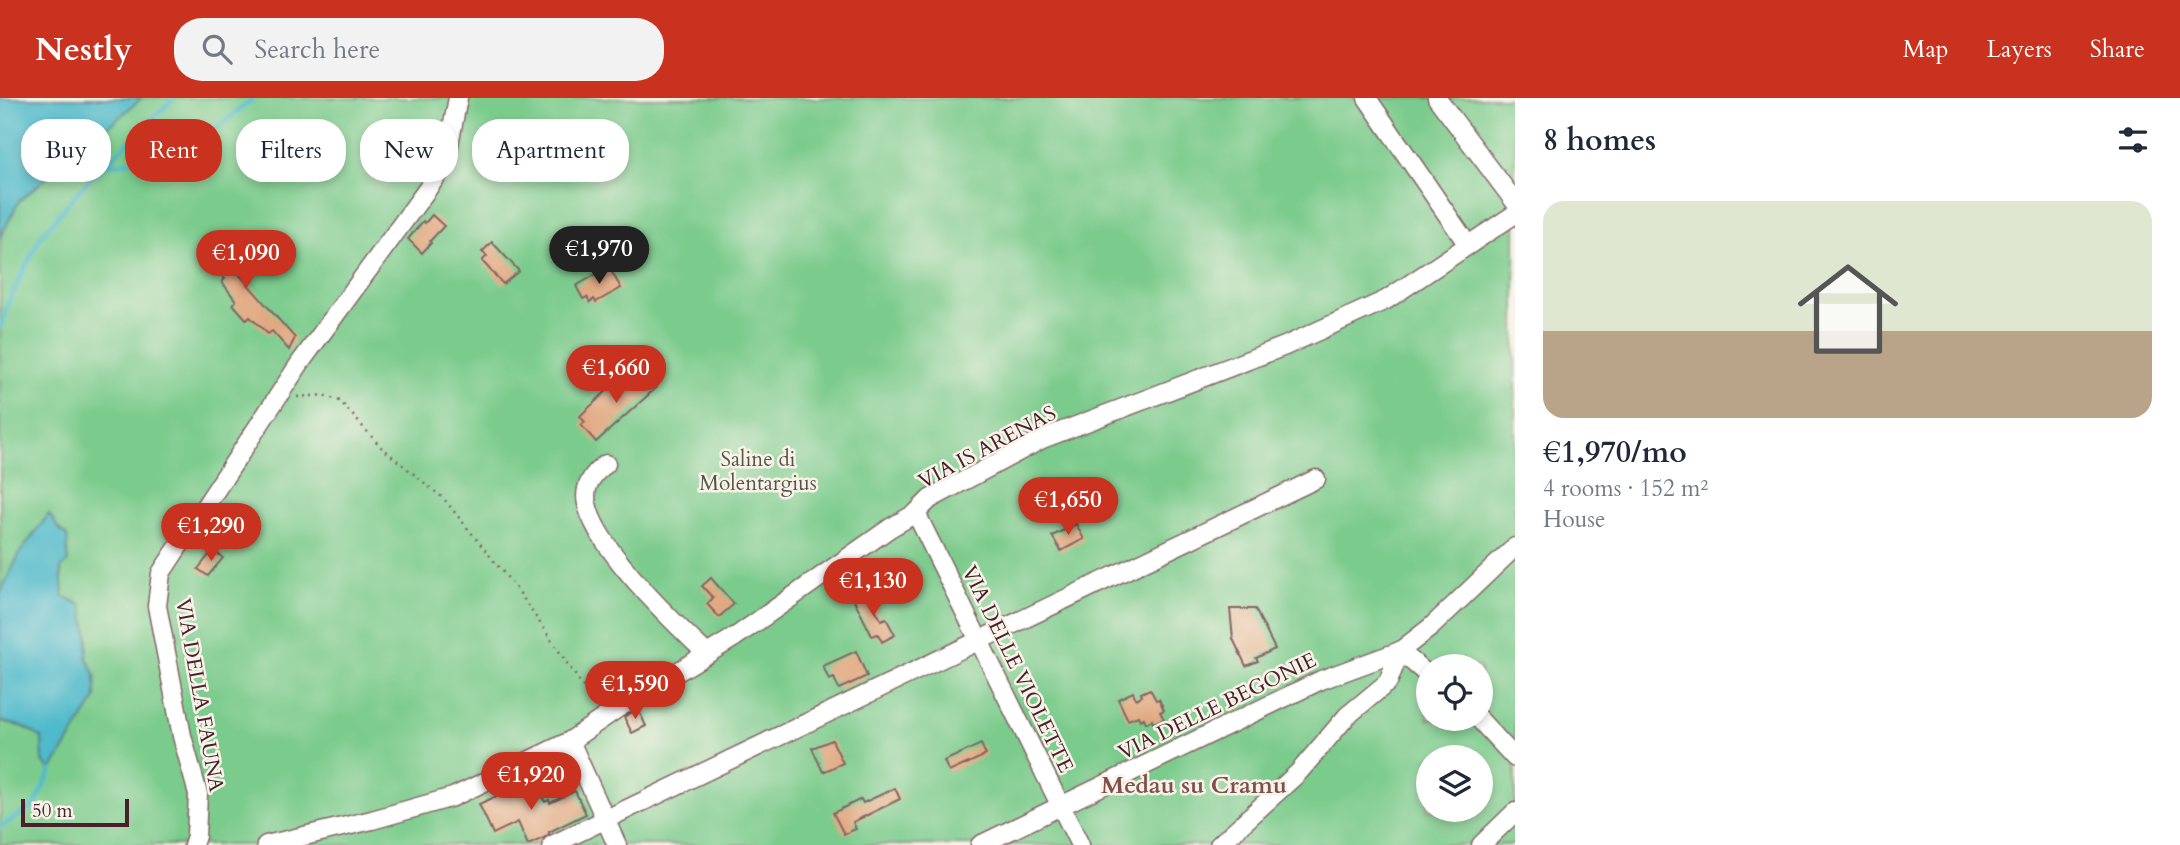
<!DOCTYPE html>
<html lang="en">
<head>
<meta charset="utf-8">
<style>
  body { margin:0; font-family:Cardo,serif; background:#f2f2f3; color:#1f2937; height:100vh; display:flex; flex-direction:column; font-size:26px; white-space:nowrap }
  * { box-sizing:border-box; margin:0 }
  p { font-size:23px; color:#747a83 }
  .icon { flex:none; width:38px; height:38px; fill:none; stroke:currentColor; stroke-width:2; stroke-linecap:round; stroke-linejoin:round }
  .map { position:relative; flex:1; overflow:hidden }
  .panel { display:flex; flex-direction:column; background:#fff; width:665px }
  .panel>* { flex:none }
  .hud { position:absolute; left:21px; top:21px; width:665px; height:63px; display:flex; gap:14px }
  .buttons { position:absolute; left:1416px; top:556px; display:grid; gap:14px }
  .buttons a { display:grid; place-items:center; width:77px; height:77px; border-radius:50%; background:#fff; box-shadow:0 4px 10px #0003; font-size:35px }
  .scale { position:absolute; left:21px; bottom:18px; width:108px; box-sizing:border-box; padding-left:7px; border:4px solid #4a1f2b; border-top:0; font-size:19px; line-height:24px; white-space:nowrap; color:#4a1f2b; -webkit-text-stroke:5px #f7f3e8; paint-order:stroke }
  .price { position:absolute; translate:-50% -60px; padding:0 16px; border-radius:24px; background:#c8321e; color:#fff; font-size:23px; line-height:46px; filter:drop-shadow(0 2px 4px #0008) }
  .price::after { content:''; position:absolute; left:50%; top:42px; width:21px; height:16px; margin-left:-10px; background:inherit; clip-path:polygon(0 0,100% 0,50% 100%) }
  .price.current { background:#222; color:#fff }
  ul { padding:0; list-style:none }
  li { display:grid; align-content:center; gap:14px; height:371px; padding:0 28px }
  li span { display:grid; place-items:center; height:217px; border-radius:21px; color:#555 }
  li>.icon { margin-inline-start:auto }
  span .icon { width:126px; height:126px; fill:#fffc; stroke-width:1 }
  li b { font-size:30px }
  h2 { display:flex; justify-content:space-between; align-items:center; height:84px; padding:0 28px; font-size:30px }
  .chip { padding:0 24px; border-radius:28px; background:#fff; box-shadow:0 4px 10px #0003; font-size:24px; line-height:63px }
  .chip.current { background:#c8321e; color:#fff }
  header { display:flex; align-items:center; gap:42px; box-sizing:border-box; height:98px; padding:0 35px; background:#c8321e; color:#fff }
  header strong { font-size:33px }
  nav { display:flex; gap:38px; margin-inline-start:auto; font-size:24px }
  .search { width:490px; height:63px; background:#f2f2f3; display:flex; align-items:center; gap:18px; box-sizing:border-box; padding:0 24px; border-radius:28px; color:#747a83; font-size:26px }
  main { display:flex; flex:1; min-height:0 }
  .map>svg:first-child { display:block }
  .green { fill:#7acb8c; stroke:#62755c; stroke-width:2; fill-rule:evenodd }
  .water { fill:#4fbacb; stroke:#4c6c7b; stroke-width:2 }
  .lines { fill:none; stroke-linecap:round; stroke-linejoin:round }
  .stream { stroke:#4fbacb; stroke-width:4.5 }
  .building { fill:#e1a881 }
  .minor-casing { stroke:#846564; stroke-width:21 }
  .path { stroke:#846564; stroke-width:2.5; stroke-dasharray:2 5; stroke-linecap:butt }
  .minor { stroke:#fff; stroke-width:18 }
  .labels { text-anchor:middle; stroke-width:5; stroke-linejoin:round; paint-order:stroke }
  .street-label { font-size:21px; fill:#4a1f2b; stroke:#f7f3e8 }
  .park-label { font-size:21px; fill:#585348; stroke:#f7f3e8 }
  .quarter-label { font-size:24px; font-weight:bold; fill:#7f4f49; stroke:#f7f3e8 }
</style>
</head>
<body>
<header>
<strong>Nestly</strong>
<div class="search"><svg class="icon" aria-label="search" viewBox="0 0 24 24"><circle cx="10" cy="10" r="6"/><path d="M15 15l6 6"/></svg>Search here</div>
<nav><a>Map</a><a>Layers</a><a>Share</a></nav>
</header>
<main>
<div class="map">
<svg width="1515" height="747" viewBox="0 0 1515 747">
  <rect width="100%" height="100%" fill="#f7f3e8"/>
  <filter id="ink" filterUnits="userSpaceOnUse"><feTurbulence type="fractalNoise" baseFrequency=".0143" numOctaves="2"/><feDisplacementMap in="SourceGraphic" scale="14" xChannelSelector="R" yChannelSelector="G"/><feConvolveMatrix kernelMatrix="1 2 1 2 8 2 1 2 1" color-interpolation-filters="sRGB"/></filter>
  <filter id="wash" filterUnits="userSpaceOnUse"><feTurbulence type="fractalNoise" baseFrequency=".00686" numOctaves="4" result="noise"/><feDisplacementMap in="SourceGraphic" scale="28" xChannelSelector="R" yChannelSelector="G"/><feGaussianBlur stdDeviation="1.57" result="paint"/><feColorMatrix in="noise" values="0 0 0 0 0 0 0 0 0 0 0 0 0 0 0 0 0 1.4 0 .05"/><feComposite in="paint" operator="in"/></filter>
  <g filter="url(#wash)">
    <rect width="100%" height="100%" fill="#f0e6cd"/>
    <path class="green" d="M0,0h1515v747h-1515zM1428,569h52v52h-52zM1428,660h52v52h-52z"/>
    <g class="water">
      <polygon points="0,0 142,0 19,103 0,140"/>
      <polygon points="49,416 59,431 67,438 68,464 61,470 63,498 82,507 88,538 87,560 95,576 96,600 51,672 43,664 42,640 24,629 0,623 0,495 21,453"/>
    </g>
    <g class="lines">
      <g class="stream">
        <polyline points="106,67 166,59 209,36 254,0"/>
        <polyline points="0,230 10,200 41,138 82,89 174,0"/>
        <polyline points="0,729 35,707 51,672"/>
      </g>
    </g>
    <g id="blocks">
      <g class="building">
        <polygon points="432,117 444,128 430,143 431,145 422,155 408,141 423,123 425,125"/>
        <polygon points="232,135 245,150 241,154 243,156 230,166 295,240 289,252 272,233 268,236 250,219 247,222 233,206 236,203 222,184 225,181 204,158"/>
        <polygon points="492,144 519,173 503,186 482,163 487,158 482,154"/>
        <polygon points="609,169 621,190 596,204 594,201 590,204 587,199 583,201 576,188"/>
        <polygon points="640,272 656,290 596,344 581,327 585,324 580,318 613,287 618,292"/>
        <polygon points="1076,426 1084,441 1061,453 1052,438"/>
        <polygon points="213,452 223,460 208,478 198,471"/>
        <polygon points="711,480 734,506 719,519 707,506 713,500 702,488"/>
        <polygon points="866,493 881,522 886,520 895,537 882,544 878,536 872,538 853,500"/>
        <polygon points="1230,511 1255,511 1275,551 1256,560 1258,563 1246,568 1233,541"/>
        <polygon points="856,553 867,578 839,591 834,580 829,582 823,568"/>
        <polygon points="1150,591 1156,602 1159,601 1164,612 1160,614 1164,621 1153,625 1152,622 1146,625 1144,620 1140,622 1138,618 1128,622 1118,601 1133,594 1136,601 1142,598 1141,595"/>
        <polygon points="638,611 646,628 632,635 624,619"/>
        <polygon points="832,642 843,665 823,674 812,650"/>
        <polygon points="981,646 986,657 949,674 944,663"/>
        <polygon points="533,682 545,704 549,702 550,705 575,693 586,716 549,734 549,736 544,740 528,747 518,724 493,736 479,706"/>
        <polygon points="895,690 900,701 853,724 856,731 844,736 833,715 861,701 863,705"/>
      </g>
    </g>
  </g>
  <g filter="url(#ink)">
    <use href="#blocks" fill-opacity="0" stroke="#846564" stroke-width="2"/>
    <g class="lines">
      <defs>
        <g id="minor">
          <polyline points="1367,0 1468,147"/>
          <polyline points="1437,0 1515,104"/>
          <path d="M606,366c-13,9 -23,23 -19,40 9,44 87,119 120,150"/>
          <polyline points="916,415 1080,747"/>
          <polyline points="1479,621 1515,660"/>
          <polyline points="570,643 617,747"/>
          <polyline points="193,747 196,738 198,696 182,638 157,508 161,475 300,265 445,67 458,0"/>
          <polyline points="266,747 372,722 453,699 570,643 618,610 735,539 890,430 916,415 930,401 1042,341 1285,248 1386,202 1515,116"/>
          <polyline points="552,747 1316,381"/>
          <polyline points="980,747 1321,582 1400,553 1428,577"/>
          <polyline points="1219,747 1298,675 1347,618 1388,584 1400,553 1431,529 1515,449"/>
          <polyline points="1481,747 1515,714"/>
        </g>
      </defs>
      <use href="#minor" class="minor-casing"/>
      <polyline class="path" points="297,299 323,297 340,303 381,349 444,401 519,494 594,605"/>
      <use href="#minor" class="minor"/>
    </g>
  </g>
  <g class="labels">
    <g class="street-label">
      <text transform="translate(987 349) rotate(-28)" y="7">VIA IS ARENAS</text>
      <text transform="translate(1018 571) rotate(64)" y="7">VIA DELLE VIOLETTE</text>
      <text transform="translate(200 597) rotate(80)" y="7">VIA DELLA FAUNA</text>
      <text transform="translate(1217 608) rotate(-26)" y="7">VIA DELLE BEGONIE</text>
    </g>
    <g class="park-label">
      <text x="758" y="368">Saline di<tspan x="758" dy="24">Molentargius</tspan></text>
    </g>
    <g class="quarter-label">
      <text x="1194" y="695">Medau su Cramu</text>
    </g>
  </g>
</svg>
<div class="buttons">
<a><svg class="icon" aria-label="locate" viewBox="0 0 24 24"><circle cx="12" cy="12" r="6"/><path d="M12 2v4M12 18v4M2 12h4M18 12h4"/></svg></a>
<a><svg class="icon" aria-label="layers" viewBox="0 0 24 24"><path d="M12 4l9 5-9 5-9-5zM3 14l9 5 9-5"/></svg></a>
</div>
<div class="scale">50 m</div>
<b class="price current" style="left:599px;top:188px">€1,970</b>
<b class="price" style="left:246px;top:192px">€1,090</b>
<b class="price" style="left:616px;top:307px">€1,660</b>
<b class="price" style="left:1068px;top:439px">€1,650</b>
<b class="price" style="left:211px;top:465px">€1,290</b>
<b class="price" style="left:873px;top:520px">€1,130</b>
<b class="price" style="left:635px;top:623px">€1,590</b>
<b class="price" style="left:531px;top:714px">€1,920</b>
<div class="hud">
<a class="chip">Buy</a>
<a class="chip current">Rent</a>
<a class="chip">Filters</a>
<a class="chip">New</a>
<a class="chip">Apartment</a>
</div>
</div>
<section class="panel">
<h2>8 homes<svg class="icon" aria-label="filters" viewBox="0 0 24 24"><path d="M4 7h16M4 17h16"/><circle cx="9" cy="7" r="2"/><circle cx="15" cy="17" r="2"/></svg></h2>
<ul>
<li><span style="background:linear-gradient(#dfe7d0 60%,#b9a48a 0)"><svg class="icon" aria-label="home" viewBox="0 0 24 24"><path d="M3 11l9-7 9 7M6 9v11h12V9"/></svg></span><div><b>€1,970/mo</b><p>4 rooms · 152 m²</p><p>House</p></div></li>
</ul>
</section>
</main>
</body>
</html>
